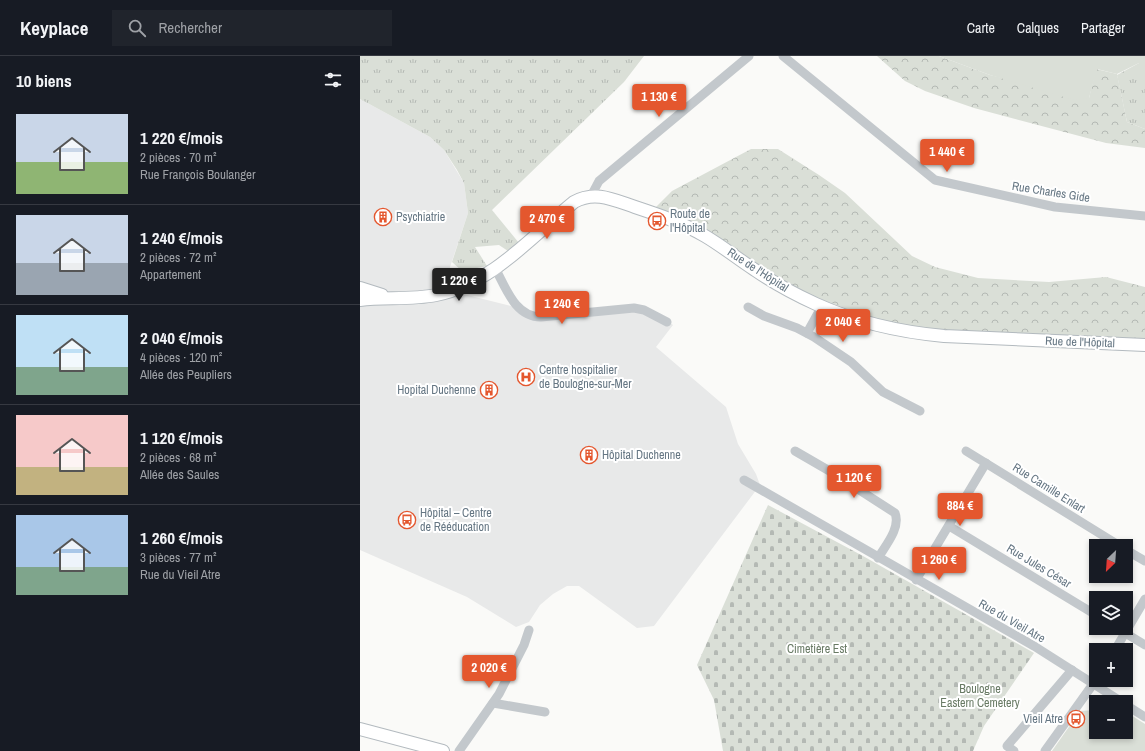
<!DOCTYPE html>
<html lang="fr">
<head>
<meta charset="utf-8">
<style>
  body { margin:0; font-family:"Archivo Narrow",sans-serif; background:#20242c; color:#f1f3f6; height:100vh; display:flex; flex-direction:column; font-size:15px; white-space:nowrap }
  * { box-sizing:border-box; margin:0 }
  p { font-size:13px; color:#9ea1a6 }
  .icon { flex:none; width:22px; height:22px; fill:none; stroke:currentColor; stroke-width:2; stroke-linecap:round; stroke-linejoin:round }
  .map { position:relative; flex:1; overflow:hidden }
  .panel { display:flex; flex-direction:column; background:#171b24; width:360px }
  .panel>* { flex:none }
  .needle { width:26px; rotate:205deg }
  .fabs { position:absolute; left:729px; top:483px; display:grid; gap:8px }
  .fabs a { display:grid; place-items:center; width:44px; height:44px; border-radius:0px; background:#171b24; box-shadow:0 2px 6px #0003; font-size:20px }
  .price { position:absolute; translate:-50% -34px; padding:0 9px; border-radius:4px; background:#e4572e; color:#fff; font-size:13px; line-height:26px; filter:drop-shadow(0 1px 2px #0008) }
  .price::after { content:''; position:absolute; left:50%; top:24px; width:12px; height:9px; margin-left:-6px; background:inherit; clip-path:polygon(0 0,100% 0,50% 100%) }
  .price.on { background:#222; color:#fff }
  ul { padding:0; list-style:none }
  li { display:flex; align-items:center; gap:12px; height:100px; padding:0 16px }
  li+li { border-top:1px solid #363941 }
  li span { display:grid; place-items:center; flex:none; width:112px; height:80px; border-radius:0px; color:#555 }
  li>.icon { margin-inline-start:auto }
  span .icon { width:48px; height:48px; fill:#fffc; stroke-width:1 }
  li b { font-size:17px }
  h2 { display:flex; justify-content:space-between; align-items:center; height:48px; padding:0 16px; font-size:17px }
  header { display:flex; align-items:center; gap:24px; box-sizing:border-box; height:56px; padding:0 20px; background:#171b24; border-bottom:1px solid #363941 }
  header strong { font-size:19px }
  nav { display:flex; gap:22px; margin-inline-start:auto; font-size:14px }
  .search { width:280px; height:36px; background:#20242c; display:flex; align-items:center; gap:10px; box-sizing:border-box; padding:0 14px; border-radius:0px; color:#9ea1a6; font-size:15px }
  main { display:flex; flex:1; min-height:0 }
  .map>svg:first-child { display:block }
  .built { fill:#e8e9e9 }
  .grass { fill:url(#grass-tufts) }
  .forest { fill:url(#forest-crowns) }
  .cemetery { fill:url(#cemetery-stones) }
  .garden { fill:#dadfd7 }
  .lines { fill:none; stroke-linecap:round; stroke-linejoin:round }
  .secondary-casing { stroke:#b3babf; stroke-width:14 }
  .street { stroke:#c3c8cc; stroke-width:9 }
  .secondary { stroke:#fff; stroke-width:12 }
  .labels { text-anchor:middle; stroke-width:4; stroke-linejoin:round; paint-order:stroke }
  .street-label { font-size:12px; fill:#657683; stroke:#fff }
  .poi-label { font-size:12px; fill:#657683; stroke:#fff; text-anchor:start }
  .park-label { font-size:12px; fill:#687a64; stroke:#fff }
</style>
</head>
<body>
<header>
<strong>Keyplace</strong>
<div class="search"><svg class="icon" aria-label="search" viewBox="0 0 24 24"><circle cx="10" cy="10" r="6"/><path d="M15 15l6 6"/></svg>Rechercher</div>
<nav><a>Carte</a><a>Calques</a><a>Partager</a></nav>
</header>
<main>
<section class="panel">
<h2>10 biens<svg class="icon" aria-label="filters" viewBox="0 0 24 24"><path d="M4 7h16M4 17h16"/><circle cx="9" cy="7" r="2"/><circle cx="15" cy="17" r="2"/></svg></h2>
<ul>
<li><span style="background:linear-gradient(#c9d6e8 60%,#8fb573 0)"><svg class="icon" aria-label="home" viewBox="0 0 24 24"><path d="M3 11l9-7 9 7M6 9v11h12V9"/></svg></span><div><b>1 220 €/mois</b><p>2 pièces · 70 m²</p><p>Rue François Boulanger</p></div></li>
<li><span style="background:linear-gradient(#c9d6e8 60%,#9aa5b1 0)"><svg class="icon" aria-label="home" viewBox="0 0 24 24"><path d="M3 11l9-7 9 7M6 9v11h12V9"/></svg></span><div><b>1 240 €/mois</b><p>2 pièces · 72 m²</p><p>Appartement</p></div></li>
<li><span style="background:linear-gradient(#bfe0f5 65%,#7fa58c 0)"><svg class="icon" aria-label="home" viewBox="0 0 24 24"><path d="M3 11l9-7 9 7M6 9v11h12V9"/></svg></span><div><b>2 040 €/mois</b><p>4 pièces · 120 m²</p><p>Allée des Peupliers</p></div></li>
<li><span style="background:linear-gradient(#f6c9c9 65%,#c2b280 0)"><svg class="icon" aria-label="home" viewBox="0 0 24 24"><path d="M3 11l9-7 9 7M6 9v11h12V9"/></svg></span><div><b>1 120 €/mois</b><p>2 pièces · 68 m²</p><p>Allée des Saules</p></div></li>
<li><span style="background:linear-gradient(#a9c7e8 65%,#7fa58c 0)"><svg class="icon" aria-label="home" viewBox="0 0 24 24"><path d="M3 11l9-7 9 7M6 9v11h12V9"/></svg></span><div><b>1 260 €/mois</b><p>3 pièces · 77 m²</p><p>Rue du Vieil Atre</p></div></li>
</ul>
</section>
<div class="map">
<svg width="785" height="695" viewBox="0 0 785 695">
  <defs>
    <pattern id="grass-tufts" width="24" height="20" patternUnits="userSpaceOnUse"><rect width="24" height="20" fill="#dadfd7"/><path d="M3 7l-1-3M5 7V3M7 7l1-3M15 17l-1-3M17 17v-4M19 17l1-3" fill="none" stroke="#b4b9b4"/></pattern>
    <pattern id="forest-crowns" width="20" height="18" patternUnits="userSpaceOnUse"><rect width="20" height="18" fill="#dadfd7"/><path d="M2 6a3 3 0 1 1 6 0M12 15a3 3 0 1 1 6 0" fill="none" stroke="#b4b9b4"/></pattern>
    <pattern id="cemetery-stones" width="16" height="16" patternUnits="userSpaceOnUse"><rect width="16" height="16" fill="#dadfd7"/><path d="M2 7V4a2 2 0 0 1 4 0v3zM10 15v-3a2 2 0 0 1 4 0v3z" fill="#b4b9b4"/></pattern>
  </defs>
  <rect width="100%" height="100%" fill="#fafaf8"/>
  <polygon class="built" points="0,43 70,81 84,94 104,127 108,157 86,223 103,238 179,257 297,256 313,269 296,291 366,351 378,388 396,418 400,429 294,570 277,572 219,530 207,530 193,538 180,549 169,566 156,571 107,541 0,494"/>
  <g class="grass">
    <polygon points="0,0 284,0 264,26 132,154 159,187 148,195 139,189 115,191 127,210 102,215 92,206 108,157 104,127 97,114 84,94 70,81 0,43"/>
    <polygon points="779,7 779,23 785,23 785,73 767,66 757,19"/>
  </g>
  <g class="forest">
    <polygon points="517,0 579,0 630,19 729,42 736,13 757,18 767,66 785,73 785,92 746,87 614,52 565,35 545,25"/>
    <polygon points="391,93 418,93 459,119 485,137 552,200 575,211 618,222 689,226 746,221 785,231 785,285 641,279 566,273 508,261 434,233 328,164 296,151 312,135"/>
  </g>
  <polygon class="cemetery" points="408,449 503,500 674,597 624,670 613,695 363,695 354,644 337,609"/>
  <g class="garden">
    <polygon points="579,0 785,0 785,23 779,24 779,7 757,18 737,13 729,42 714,44 630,19"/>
    <polygon points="736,654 736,676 766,676 766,656 785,668 785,695 692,695 720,655"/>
  </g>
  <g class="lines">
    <defs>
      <g id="secondary">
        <polyline points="0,232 22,239"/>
        <path d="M0,244c25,-3 51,0 76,-5 56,-11 96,-59 138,-93 21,-12 40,-2 61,5 24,8 48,16 70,29 17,10 33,23 50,34 19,13 39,24 61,34 40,18 84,28 128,32l201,9"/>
        <polyline points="0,673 83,695"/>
      </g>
    </defs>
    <use href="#secondary" class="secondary-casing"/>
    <g class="street">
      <polyline points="423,0 575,124 695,151 785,160"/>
      <polyline points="231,140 239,125 389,0"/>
      <path d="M135,212c11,20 20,49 46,49l93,-9 10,2 23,12"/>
      <polyline points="388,251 404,260 437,272 454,281 491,306 523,336 560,355"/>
      <polyline points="447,277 462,250"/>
      <path d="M435,395l38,22 62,40c6,15 -10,33 -17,45"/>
      <polyline points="606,395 760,490"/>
      <polyline points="384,424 674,590 762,646"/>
      <polyline points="589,470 736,559"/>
      <polyline points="766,494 785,505"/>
      <polyline points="556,524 626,407"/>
      <polyline points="757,572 785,589"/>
      <polyline points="755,594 785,543"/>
      <polyline points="133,647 185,656"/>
      <polyline points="766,649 785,661"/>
      <polyline points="99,695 139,638 164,589 169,574"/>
      <polyline points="654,695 647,690 712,614"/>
      <polyline points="685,695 736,624"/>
    </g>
    <use href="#secondary" class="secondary"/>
  </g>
  <defs>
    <symbol id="building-ring" viewBox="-11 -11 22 22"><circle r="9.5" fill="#fff" stroke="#e4572e" stroke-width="1.5"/><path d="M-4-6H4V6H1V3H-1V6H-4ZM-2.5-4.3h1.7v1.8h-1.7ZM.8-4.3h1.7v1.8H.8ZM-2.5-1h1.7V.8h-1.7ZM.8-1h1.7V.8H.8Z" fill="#e4572e"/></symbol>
    <symbol id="bus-ring" viewBox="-11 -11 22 22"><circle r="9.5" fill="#fff" stroke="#e4572e" stroke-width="1.5"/><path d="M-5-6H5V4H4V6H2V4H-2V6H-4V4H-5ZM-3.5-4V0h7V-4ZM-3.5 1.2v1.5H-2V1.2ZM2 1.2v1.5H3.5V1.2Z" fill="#e4572e"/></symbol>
    <symbol id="hospital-ring" viewBox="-11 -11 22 22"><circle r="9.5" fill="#fff" stroke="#e4572e" stroke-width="1.5"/><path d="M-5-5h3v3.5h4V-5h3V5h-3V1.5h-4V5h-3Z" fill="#e4572e"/></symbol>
  </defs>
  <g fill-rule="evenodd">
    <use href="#building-ring" x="13" y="151" width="20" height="20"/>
    <use href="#bus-ring" x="287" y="155" width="20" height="20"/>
    <use href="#hospital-ring" x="156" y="311" width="20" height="20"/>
    <use href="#building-ring" x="119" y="324" width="20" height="20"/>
    <use href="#building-ring" x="219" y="389" width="20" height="20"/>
    <use href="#bus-ring" x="37" y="454" width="20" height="20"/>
    <use href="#bus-ring" x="706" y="653" width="20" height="20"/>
  </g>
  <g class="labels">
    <g class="street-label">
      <text transform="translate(691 136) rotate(9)" y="4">Rue Charles Gide</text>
      <text transform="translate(398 214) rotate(33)" y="4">Rue de l'Hôpital</text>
      <text transform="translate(720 286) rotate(2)" y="4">Rue de l'Hôpital</text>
      <text transform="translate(689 432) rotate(32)" y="4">Rue Camille Enlart</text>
      <text transform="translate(679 510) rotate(31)" y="4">Rue Jules César</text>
      <text transform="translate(652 565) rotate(30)" y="4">Rue du Vieil Atre</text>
    </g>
    <g class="poi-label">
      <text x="310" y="162">Route de<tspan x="310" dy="14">l'Hôpital</tspan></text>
      <text x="36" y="165">Psychiatrie</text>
      <text x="179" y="318">Centre hospitalier<tspan x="179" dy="14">de Boulogne-sur-Mer</tspan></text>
      <text x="116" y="338" text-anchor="end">Hopital Duchenne</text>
      <text x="242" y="403">Hôpital Duchenne</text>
      <text x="60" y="461">Hôpital – Centre<tspan x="60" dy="14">de Rééducation</tspan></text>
      <text x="703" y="667" text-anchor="end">Vieil Atre</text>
    </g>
    <g class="park-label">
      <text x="457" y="597">Cimetière Est</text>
      <text x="620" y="637">Boulogne<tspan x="620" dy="14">Eastern Cemetery</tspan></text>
    </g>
  </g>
</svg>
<div class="fabs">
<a><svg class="needle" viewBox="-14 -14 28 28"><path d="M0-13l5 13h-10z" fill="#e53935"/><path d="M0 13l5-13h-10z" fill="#9ea1a6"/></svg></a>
<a><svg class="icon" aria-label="layers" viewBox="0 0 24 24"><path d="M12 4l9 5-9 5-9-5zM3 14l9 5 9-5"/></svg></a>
<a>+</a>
<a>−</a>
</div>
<b class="price" style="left:299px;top:62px">1 130 €</b>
<b class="price" style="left:587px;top:117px">1 440 €</b>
<b class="price" style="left:187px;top:184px">2 470 €</b>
<b class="price on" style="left:99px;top:246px">1 220 €</b>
<b class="price" style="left:202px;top:269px">1 240 €</b>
<b class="price" style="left:483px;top:287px">2 040 €</b>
<b class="price" style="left:494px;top:443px">1 120 €</b>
<b class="price" style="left:600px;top:471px">884 €</b>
<b class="price" style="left:579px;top:525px">1 260 €</b>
<b class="price" style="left:129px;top:633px">2 020 €</b>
</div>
</main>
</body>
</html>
